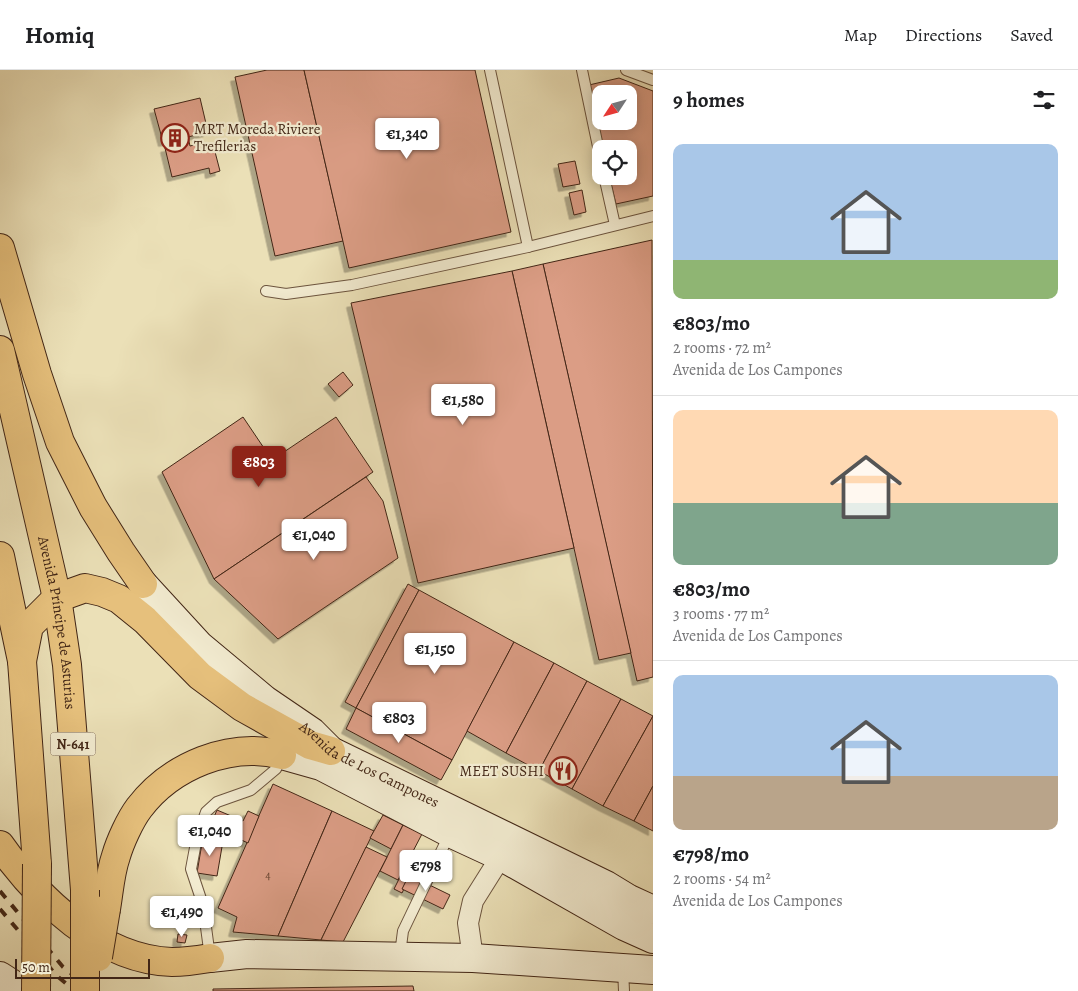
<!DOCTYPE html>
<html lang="en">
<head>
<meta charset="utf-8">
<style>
  body { margin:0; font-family:Alegreya,serif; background:#f2f2f2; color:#202124; height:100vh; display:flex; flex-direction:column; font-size:19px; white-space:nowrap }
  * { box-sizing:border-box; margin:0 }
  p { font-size:16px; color:#757577 }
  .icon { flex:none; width:28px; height:28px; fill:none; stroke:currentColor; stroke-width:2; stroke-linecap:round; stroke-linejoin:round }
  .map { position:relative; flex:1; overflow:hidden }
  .side { display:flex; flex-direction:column; background:#fff; width:425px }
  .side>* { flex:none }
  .needle { width:32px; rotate:234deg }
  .tools { position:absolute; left:592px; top:15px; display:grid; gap:10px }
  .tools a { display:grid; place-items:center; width:45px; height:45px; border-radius:10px; background:#fff; box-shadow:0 2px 12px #0003; font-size:25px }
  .scale { position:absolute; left:15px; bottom:12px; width:135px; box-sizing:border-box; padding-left:5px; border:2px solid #422616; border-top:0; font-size:14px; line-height:18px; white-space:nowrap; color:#422616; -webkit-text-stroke:4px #f2ebd0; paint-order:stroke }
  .price { position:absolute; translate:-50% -42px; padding:0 11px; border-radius:5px; background:#fff; color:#222; font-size:16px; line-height:32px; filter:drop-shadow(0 1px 2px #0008) }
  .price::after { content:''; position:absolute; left:50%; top:30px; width:15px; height:11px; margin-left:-8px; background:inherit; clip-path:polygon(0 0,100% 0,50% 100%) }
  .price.active { background:#8f2418; color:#fff }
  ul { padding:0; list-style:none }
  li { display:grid; align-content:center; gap:10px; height:265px; padding:0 20px }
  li+li { border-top:1px solid #e0e0e0 }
  li span { display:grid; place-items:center; height:155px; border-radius:10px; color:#555 }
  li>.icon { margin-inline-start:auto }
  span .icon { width:90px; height:90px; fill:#fffc; stroke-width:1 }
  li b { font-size:21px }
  h2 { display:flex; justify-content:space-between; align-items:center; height:60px; padding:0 20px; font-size:21px }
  header { display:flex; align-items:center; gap:30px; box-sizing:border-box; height:70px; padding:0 25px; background:#fff; border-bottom:1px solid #e0e0e0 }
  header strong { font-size:24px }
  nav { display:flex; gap:28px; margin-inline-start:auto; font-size:18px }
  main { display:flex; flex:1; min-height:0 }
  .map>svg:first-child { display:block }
  .building { fill:#db9d85; stroke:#422616; fill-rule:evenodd; filter:url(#shadow) }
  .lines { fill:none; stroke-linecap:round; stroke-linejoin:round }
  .lane-casing { stroke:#6c543e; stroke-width:12 }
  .street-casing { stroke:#6c543e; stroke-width:22 }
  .secondary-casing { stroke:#422616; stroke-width:30 }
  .highway-casing { stroke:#422616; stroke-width:30 }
  .lane { stroke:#f2ebd0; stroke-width:10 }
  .street { stroke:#f2ebd0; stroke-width:20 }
  .secondary { stroke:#f2ebd0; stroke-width:28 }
  .highway { stroke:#e6c07c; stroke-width:28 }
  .rail { stroke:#422616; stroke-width:4; stroke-dasharray:9 9; stroke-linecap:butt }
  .highway-bridge-casing { stroke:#422616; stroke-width:30; stroke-linecap:butt }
  .highway-bridge { stroke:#e6c07c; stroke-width:28 }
  .labels { text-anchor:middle; stroke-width:4.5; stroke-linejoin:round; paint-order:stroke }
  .number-label { font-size:12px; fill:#684432 }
  .shield { fill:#f2ebd0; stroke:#77614e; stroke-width:1 }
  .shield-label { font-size:14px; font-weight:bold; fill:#422616 }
  .poi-label { font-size:15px; fill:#422616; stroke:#f2ebd0; text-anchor:start }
  .street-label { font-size:15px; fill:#422616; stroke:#f2ebd0 }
</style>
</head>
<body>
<header>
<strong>Homiq</strong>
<nav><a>Map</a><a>Directions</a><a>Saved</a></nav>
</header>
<main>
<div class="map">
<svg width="653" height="921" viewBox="0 0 653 921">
  <defs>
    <filter id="shadow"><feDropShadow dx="-4.5" dy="4.5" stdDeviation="0" flood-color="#0004"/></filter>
  </defs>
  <rect width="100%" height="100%" fill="#ebe0b7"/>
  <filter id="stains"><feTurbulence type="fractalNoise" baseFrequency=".004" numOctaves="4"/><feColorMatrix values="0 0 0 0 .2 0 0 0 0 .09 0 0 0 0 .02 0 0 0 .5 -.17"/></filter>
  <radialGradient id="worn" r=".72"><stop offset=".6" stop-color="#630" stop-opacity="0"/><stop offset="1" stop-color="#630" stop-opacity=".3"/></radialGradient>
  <g class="building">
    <polygon points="267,0 304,0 343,171 275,186 235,7"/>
    <polygon points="304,0 475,0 511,162 349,198"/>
    <path d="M619,8l34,13v105l-37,8 -7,-28h20v-27h-26l-14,-64zM601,24h28v27h-28z"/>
    <polygon points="200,28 208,62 188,67 190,76 202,73 204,81 214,78 220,101 210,104 209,98 172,107 165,78 173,76 171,70 163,72 154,39"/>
    <polygon points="575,91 580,114 563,117 558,94"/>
    <polygon points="582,120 586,142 574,145 569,123"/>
    <polygon points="652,170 653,607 637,611 543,194"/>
    <polygon points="543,194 631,583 599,590 512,201"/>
    <polygon points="512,201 574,478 418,513 351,233"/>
    <polygon points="343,302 353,315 339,327 328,314"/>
    <polygon points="243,347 272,390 336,347 373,402 214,509 162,402"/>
    <polygon points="366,407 383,431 398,488 278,569 214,509"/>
    <polygon points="408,514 419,520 356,638 345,632"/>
    <polygon points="419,520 514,572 452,690 356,638"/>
    <polygon points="514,572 554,593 506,683 467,661"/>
    <polygon points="554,593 587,611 539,701 506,683"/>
    <polygon points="587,611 621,629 572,719 539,701"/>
    <polygon points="621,629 653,646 603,736 572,719"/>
    <polygon points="356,638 452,690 441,710 346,659"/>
    <polygon points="653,646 653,716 634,751 603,736"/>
    <polygon points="273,714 332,741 278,866 233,862 237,847 218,838"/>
    <polygon points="653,716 653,761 634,751"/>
    <polygon points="217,740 243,751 248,741 259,746 248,773 210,756"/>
    <polygon points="332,741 374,761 321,870 278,866"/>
    <polygon points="383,745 403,755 391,779 370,768"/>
    <polygon points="403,755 422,764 398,810 380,801"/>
    <polygon points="203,767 223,771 217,806 197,803"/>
    <polygon points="366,777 387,787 343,872 321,870"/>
    <polygon points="403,801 411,805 402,823 394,819"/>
    <polygon points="409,805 450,825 443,839 402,819"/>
    <polygon points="178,864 187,865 185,873 177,872"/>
    <polygon points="413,916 414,921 213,921 213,919"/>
  </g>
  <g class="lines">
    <defs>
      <g id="lane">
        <polyline points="490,0 528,177"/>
        <polyline points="582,0 601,91"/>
        <polyline points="626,0 653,10"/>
        <polyline points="604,106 615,155"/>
        <polyline points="266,221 286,224 352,215 528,177 653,146"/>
        <polyline points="400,884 403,861 449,765"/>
        <polyline points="210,887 203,835 191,799 197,767 206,742 217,732 251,720 276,699 281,686"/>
        <polyline points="623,898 624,921"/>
      </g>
      <polyline id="street" points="473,888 468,853 473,831 495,796 504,788 516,785"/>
      <g id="secondary">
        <path id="s1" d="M143,514l56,61 66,55 47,32 19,19 275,134 23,14 24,11"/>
        <polyline points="282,685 321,696 450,763 504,788 624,856 653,869"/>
        <polyline points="210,888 247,884 473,888 653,900"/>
        <polyline points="0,906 14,915"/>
      </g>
      <g id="highway">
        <polyline points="0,178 37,304 60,372 93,437 121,482 143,514"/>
        <path id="s2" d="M0,280l57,248 10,67 18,225"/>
        <polyline points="0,486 22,591 37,794"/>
        <polyline points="22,591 29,556 57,528 85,518 102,522 119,529 145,550 200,606 242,637 310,675 331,681"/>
        <path d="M0,775c38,54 101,115 172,117 13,0 26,-2 38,-4"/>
        <path d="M106,839c3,-17 4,-36 10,-53 4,-14 14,-36 23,-48 32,-42 91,-67 143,-53"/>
      </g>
    </defs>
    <use href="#lane" class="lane-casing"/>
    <use href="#street" class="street-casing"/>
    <use href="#secondary" class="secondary-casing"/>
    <use href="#highway" class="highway-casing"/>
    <use href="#lane" class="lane"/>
    <use href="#street" class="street"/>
    <use href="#secondary" class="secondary"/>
    <use href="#highway" class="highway"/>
    <g class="rail">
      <polyline points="0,821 63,897 93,921"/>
      <polyline points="0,839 57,906 75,921"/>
    </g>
    <defs>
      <g id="highway-bridge">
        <polyline points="85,820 85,921"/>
        <polyline points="98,887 106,839"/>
        <polyline points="36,921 37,794"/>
      </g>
    </defs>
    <use href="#highway-bridge" class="highway-bridge-casing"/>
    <use href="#highway-bridge" class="highway-bridge"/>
  </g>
  <defs>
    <symbol id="building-ring" viewBox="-11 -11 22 22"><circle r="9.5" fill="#f2ebd0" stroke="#8f2418" stroke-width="1.5"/><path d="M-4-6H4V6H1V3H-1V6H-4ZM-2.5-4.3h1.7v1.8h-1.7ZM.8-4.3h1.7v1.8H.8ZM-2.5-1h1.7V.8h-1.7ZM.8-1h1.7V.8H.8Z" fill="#8f2418"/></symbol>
    <symbol id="restaurant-ring" viewBox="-11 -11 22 22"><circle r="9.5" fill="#f2ebd0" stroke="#8f2418" stroke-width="1.5"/><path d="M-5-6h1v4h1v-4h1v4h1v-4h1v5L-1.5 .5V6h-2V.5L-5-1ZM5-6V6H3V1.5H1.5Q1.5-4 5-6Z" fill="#8f2418"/></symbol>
  </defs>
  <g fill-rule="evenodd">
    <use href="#building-ring" x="159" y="52" width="32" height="32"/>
    <use href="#restaurant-ring" x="547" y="685" width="32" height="32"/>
  </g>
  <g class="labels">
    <g class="number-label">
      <text x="268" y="809">4</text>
    </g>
    <rect class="shield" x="50.5" y="662.5" width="45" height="23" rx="4"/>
    <g class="shield-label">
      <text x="73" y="679">N-641</text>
    </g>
    <g class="poi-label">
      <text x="194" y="64">MRT Moreda Riviere<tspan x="194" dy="17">Trefilerias</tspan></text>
      <text x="544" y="706" text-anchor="end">MEET SUSHI</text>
    </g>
    <g class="street-label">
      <text dy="5" stroke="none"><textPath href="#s2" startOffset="279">Avenida Príncipe de Asturias</textPath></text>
      <text dy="5" stroke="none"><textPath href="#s1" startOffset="292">Avenida de Los Campones</textPath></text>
    </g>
  </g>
  <rect width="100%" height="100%" filter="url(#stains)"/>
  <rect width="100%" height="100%" fill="url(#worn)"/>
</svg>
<div class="tools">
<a><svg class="needle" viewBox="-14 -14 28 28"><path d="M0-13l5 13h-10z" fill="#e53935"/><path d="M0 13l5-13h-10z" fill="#757577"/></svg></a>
<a><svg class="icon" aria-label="locate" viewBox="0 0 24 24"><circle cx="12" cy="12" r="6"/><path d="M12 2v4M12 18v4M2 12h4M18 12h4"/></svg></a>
</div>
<div class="scale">50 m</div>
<b class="price" style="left:407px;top:90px">€1,340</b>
<b class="price" style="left:463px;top:356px">€1,580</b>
<b class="price active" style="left:259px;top:418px">€803</b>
<b class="price" style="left:314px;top:491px">€1,040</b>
<b class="price" style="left:435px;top:605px">€1,150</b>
<b class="price" style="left:399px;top:674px">€803</b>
<b class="price" style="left:210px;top:787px">€1,040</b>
<b class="price" style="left:426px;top:822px">€798</b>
<b class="price" style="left:182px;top:868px">€1,490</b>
</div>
<section class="side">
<h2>9 homes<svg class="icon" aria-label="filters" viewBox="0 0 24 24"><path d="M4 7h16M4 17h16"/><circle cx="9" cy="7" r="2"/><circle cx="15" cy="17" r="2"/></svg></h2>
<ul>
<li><span style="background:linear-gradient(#a9c7e8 75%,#8fb573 0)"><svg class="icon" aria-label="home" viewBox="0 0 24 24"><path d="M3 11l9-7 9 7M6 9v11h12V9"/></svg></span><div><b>€803/mo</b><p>2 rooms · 72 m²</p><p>Avenida de Los Campones</p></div></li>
<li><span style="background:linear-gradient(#ffd9b3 60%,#7fa58c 0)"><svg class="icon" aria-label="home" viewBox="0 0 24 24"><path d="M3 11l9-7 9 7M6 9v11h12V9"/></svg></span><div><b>€803/mo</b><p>3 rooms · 77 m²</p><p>Avenida de Los Campones</p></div></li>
<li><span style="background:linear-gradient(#a9c7e8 65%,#b9a48a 0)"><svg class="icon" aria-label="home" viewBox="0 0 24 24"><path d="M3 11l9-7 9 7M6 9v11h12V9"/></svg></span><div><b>€798/mo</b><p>2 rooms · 54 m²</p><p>Avenida de Los Campones</p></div></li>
</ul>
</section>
</main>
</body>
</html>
